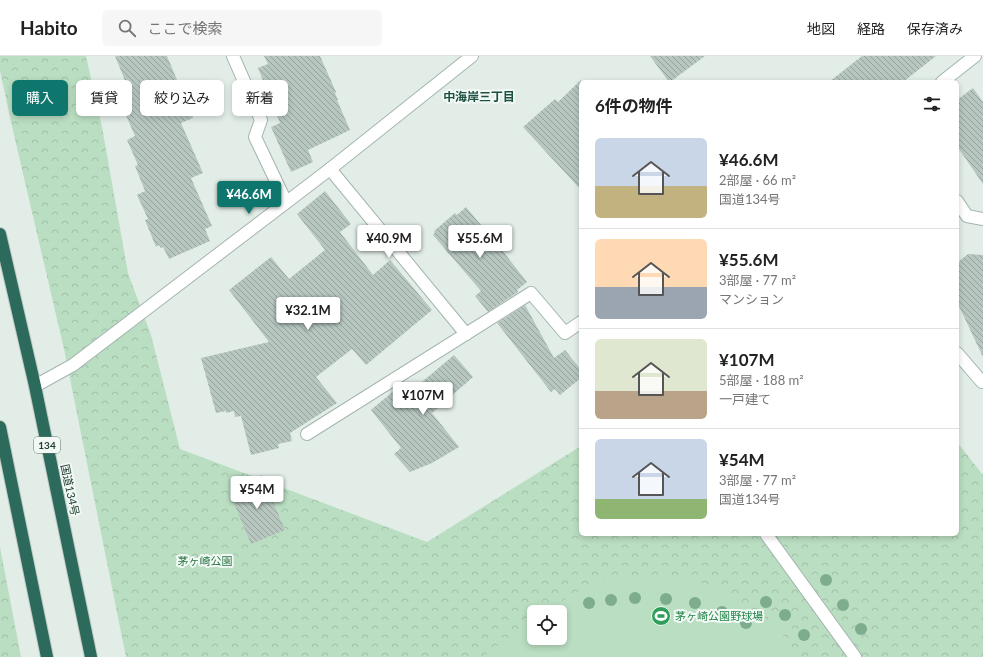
<!DOCTYPE html>
<html lang="ja">
<head>
<meta charset="utf-8">
<style>
  body { margin:0; font-family:Lato,"Noto Sans JP",sans-serif; background:#f6f6f6; color:#222; height:100vh; display:flex; flex-direction:column; font-size:15px; white-space:nowrap }
  * { box-sizing:border-box; margin:0 }
  p { font-size:13px; color:#767676 }
  .icon { flex:none; width:22px; height:22px; fill:none; stroke:currentColor; stroke-width:2; stroke-linecap:round; stroke-linejoin:round }
  .map { position:relative; flex:1; overflow:hidden }
  .side { position:absolute; left:579px; top:24px; width:380px; height:456px; display:flex; flex-direction:column; background:#fff; border-radius:6px; box-shadow:0 2px 6px #0003 }
  .side>* { flex:none }
  .top-card { position:absolute; left:12px; top:24px; width:380px; height:36px; display:flex; gap:8px }
  .buttons { position:absolute; left:527px; top:549px; display:grid; gap:8px }
  .buttons a { display:grid; place-items:center; width:40px; height:40px; border-radius:6px; background:#fff; box-shadow:0 2px 6px #0003; font-size:20px }
  .price { position:absolute; translate:-50% -34px; padding:0 9px; border-radius:4px; background:#fff; color:#222; font-size:13px; line-height:26px; filter:drop-shadow(0 1px 2px #0008) }
  .price::after { content:''; position:absolute; left:50%; top:24px; width:12px; height:9px; margin-left:-6px; background:inherit; clip-path:polygon(0 0,100% 0,50% 100%) }
  .price.on { background:#0f766e; color:#fff }
  ul { padding:0; list-style:none }
  li { display:flex; align-items:center; gap:12px; height:100px; padding:0 16px }
  li+li { border-top:1px solid #e0e0e0 }
  li span { display:grid; place-items:center; flex:none; width:112px; height:80px; border-radius:6px; color:#555 }
  li>.icon { margin-inline-start:auto }
  span .icon { width:48px; height:48px; fill:#fffc; stroke-width:1 }
  li b { font-size:17px }
  h2 { display:flex; justify-content:space-between; align-items:center; height:48px; padding:0 16px; font-size:17px }
  .pill { padding:0 14px; border-radius:6px; background:#fff; box-shadow:0 2px 6px #0003; font-size:14px; line-height:36px }
  .pill.on { background:#0f766e; color:#fff }
  header { display:flex; align-items:center; gap:24px; box-sizing:border-box; height:56px; padding:0 20px; background:#fff; border-bottom:1px solid #e0e0e0 }
  header strong { font-size:19px }
  nav { display:flex; gap:22px; margin-inline-start:auto; font-size:14px }
  .search { width:280px; height:36px; background:#f6f6f6; display:flex; align-items:center; gap:10px; box-sizing:border-box; padding:0 14px; border-radius:6px; color:#767676; font-size:15px }
  .map>svg:first-child { display:block }
  .forest { fill:url(#forest-crowns); fill-rule:evenodd }
  .pitch { fill:#badec2 }
  .building { fill:url(#building-back-hatch) }
  .lines { fill:none; stroke-linecap:round; stroke-linejoin:round }
  .lane-casing { stroke:#a4b5ae; stroke-width:14 }
  .street-casing { stroke:#a4b5ae; stroke-width:14 }
  .highway-casing { stroke:#c1c9c6; stroke-width:14 }
  .lane { stroke:#fff; stroke-width:12 }
  .street { stroke:#fff; stroke-width:12 }
  .highway { stroke:#2c6b5c; stroke-width:12 }
  .tree { fill:#7dac8e }
  .labels { text-anchor:middle; stroke-width:4; stroke-linejoin:round; paint-order:stroke }
  .shield { fill:#f2f9f5; stroke:#60766f; stroke-width:1 }
  .shield-label { font-size:10px; font-weight:bold; fill:#213e35 }
  .street-label { font-size:11px; fill:#213e35; stroke:#f2f9f5 }
  .park-label { font-size:11px; fill:#2a7745; stroke:#f2f9f5 }
  .leisure-label { font-size:11px; fill:#27864d; stroke:#f2f9f5; text-anchor:start }
  .neighbourhood-label { font-size:12px; font-weight:bold; fill:#1c5142; stroke:#f2f9f5 }
</style>
</head>
<body>
<header>
<strong>Habito</strong>
<div class="search"><svg class="icon" aria-label="search" viewBox="0 0 24 24"><circle cx="10" cy="10" r="6"/><path d="M15 15l6 6"/></svg>ここで検索</div>
<nav><a>地図</a><a>経路</a><a>保存済み</a></nav>
</header>
<div class="map">
<svg width="983" height="601" viewBox="0 0 983 601">
  <defs>
    <pattern id="forest-crowns" width="20" height="18" patternUnits="userSpaceOnUse"><rect width="20" height="18" fill="#badec2"/><path d="M2 6a3 3 0 1 1 6 0M12 15a3 3 0 1 1 6 0" fill="none" stroke="#a0c0a7"/></pattern>
    <pattern id="building-back-hatch" width="6" height="6" patternUnits="userSpaceOnUse"><rect width="6" height="6" fill="#b7c7c0"/><path d="M-1 5l2 2M0 0l6 6M5-1l2 2" fill="none" stroke="#94a39d"/></pattern>
  </defs>
  <rect width="100%" height="100%" fill="#e2ede7"/>
  <g class="forest">
    <path d="M0,0h86l16,71 26,146 23,62 29,114 247,93 154,-96v88h376v-92l26,33v182h-857l-62,-308 -50,-214 -14,-64zM534,556h26v26h-26z"/>
    <polygon points="0,491 21,601 0,601"/>
  </g>
  <polygon class="pitch" points="628,521 667,522 707,528 776,568 797,601 484,601 487,597 534,564 534,582 560,582 560,556 545,556 554,550 592,527"/>
  <g class="building">
    <polygon points="115,0 167,0 193,62 181,67 203,117 191,122 212,170 205,173 210,185 169,203 163,191 161,192 159,189 156,191 145,164 148,163 137,139 145,135 135,110 138,109 127,84 135,80 124,55 128,53 118,30 126,27"/>
    <polygon points="264,0 320,0 336,36 335,37 338,44 337,44 350,74 308,94 313,106 291,116 271,71 280,67 258,12 268,8"/>
    <polygon points="650,0 705,0 670,26 669,26"/>
    <polygon points="862,0 936,0 903,26 829,26"/>
    <polygon points="581,24 581,134 523,71 555,43 558,46"/>
    <polygon points="973,32 983,46 983,128 957,90 957,44"/>
    <polygon points="325,135 351,168 340,176 373,219 390,204 432,254 366,309 352,293 316,321 337,347 290,377 292,385 278,388 279,392 251,399 241,360 235,361 234,355 226,357 226,355 216,357 201,302 269,286 229,234 271,201 289,223 325,194 297,158"/>
    <polygon points="466,151 502,194 527,226 517,234 518,236 488,256 475,240 481,235 433,179 435,176 434,175 455,157 457,159"/>
    <polygon points="968,198 983,199 983,301 957,246 957,207"/>
    <polygon points="525,249 554,302 565,294 581,314 581,322 560,339 555,333 551,336 497,267"/>
    <polygon points="454,299 473,321 432,357 459,391 432,407 410,416 394,398 401,392 371,354 396,333 403,342"/>
    <polygon points="262,419 285,474 251,488 233,445 239,442 234,431"/>
  </g>
  <g class="lines">
    <defs>
      <g id="lane">
        <polyline points="957,297 982,326 983,326"/>
        <polyline points="307,378 531,237 565,277 581,266"/>
      </g>
      <g id="street">
        <polyline points="233,0 261,64 255,81 286,146"/>
        <polyline points="942,26 975,0"/>
        <polyline points="330,113 466,278"/>
        <polyline points="957,145 967,160 983,163"/>
        <polyline points="35,330 73,309 330,113 472,0"/>
        <polyline points="766,478 855,601"/>
      </g>
      <g id="highway">
        <polyline points="0,178 35,330 91,601"/>
        <polyline points="0,371 47,601"/>
      </g>
    </defs>
    <use href="#lane" class="lane-casing"/>
    <use href="#street" class="street-casing"/>
    <use href="#highway" class="highway-casing"/>
    <use href="#lane" class="lane"/>
    <use href="#street" class="street"/>
    <use href="#highway" class="highway"/>
  </g>
  <g class="tree">
    <circle cx="826" cy="524" r="6"/>
    <circle cx="635" cy="542" r="6"/>
    <circle cx="666" cy="543" r="6"/>
    <circle cx="611" cy="544" r="6"/>
    <circle cx="766" cy="546" r="6"/>
    <circle cx="589" cy="547" r="6"/>
    <circle cx="695" cy="547" r="6"/>
    <circle cx="843" cy="549" r="6"/>
    <circle cx="722" cy="556" r="6"/>
    <circle cx="785" cy="559" r="6"/>
    <circle cx="746" cy="567" r="6"/>
    <circle cx="861" cy="573" r="6"/>
    <circle cx="804" cy="579" r="6"/>
  </g>
  <defs>
    <symbol id="stadium-disc" viewBox="-11 -11 22 22"><circle r="9.5" fill="#2e9e5b" stroke="#f2f9f5"/><path d="M0-5a6.5 5 0 1 0 0 10a6.5 5 0 1 0 0-10ZM-3.5-1.8h7v3.6h-7Z" fill="#fff"/></symbol>
  </defs>
  <g fill-rule="evenodd">
    <use href="#stadium-disc" x="650" y="549" width="22" height="22"/>
  </g>
  <g class="labels">
    <rect class="shield" x="34" y="381" width="26" height="16" rx="3"/>
    <g class="shield-label">
      <text x="47" y="393">134</text>
    </g>
    <g class="street-label">
      <text transform="translate(70 434) rotate(78)" y="4">国道134号</text>
    </g>
    <g class="park-label">
      <text x="205" y="509">茅ヶ崎公園</text>
    </g>
    <g class="leisure-label">
      <text x="675" y="564">茅ヶ崎公園野球場</text>
    </g>
    <g class="neighbourhood-label">
      <text x="479" y="45">中海岸三丁目</text>
    </g>
  </g>
</svg>
<div class="buttons">
<a><svg class="icon" aria-label="locate" viewBox="0 0 24 24"><circle cx="12" cy="12" r="6"/><path d="M12 2v4M12 18v4M2 12h4M18 12h4"/></svg></a>
</div>
<b class="price on" style="left:249px;top:159px">¥46.6M</b>
<b class="price" style="left:389px;top:203px">¥40.9M</b>
<b class="price" style="left:480px;top:203px">¥55.6M</b>
<b class="price" style="left:308px;top:275px">¥32.1M</b>
<b class="price" style="left:423px;top:360px">¥107M</b>
<b class="price" style="left:257px;top:454px">¥54M</b>
<div class="top-card">
<a class="pill on">購入</a>
<a class="pill">賃貸</a>
<a class="pill">絞り込み</a>
<a class="pill">新着</a>
</div>
<section class="side">
<h2>6件の物件<svg class="icon" aria-label="filters" viewBox="0 0 24 24"><path d="M4 7h16M4 17h16"/><circle cx="9" cy="7" r="2"/><circle cx="15" cy="17" r="2"/></svg></h2>
<ul>
<li><span style="background:linear-gradient(#c9d6e8 60%,#c2b280 0)"><svg class="icon" aria-label="home" viewBox="0 0 24 24"><path d="M3 11l9-7 9 7M6 9v11h12V9"/></svg></span><div><b>¥46.6M</b><p>2部屋 · 66 m²</p><p>国道134号</p></div></li>
<li><span style="background:linear-gradient(#ffd9b3 60%,#9aa5b1 0)"><svg class="icon" aria-label="home" viewBox="0 0 24 24"><path d="M3 11l9-7 9 7M6 9v11h12V9"/></svg></span><div><b>¥55.6M</b><p>3部屋 · 77 m²</p><p>マンション</p></div></li>
<li><span style="background:linear-gradient(#dfe7d0 65%,#b9a48a 0)"><svg class="icon" aria-label="home" viewBox="0 0 24 24"><path d="M3 11l9-7 9 7M6 9v11h12V9"/></svg></span><div><b>¥107M</b><p>5部屋 · 188 m²</p><p>一戸建て</p></div></li>
<li><span style="background:linear-gradient(#c9d6e8 75%,#8fb573 0)"><svg class="icon" aria-label="home" viewBox="0 0 24 24"><path d="M3 11l9-7 9 7M6 9v11h12V9"/></svg></span><div><b>¥54M</b><p>3部屋 · 77 m²</p><p>国道134号</p></div></li>
</ul>
</section>
</div>
</body>
</html>
